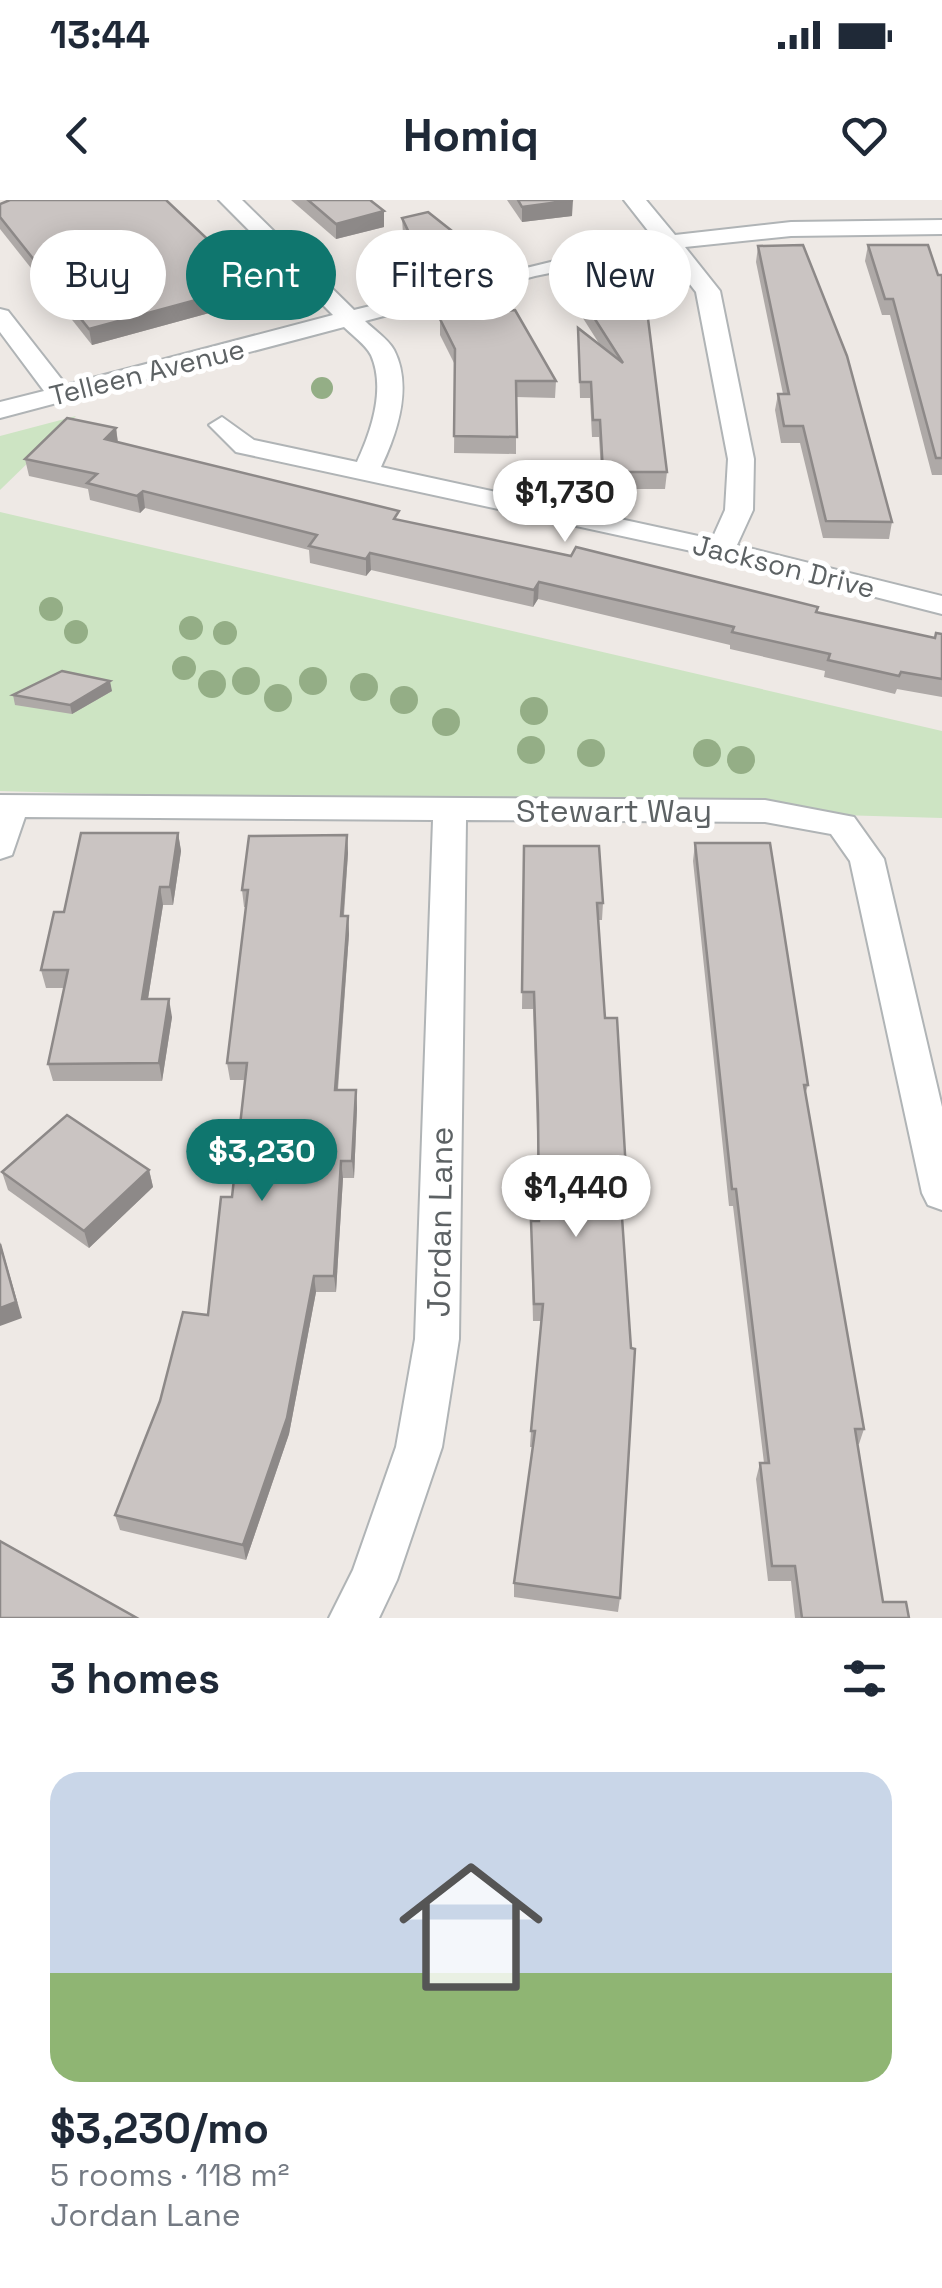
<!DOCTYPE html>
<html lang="en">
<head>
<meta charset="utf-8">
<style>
  body { margin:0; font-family:"Space Grotesk",sans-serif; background:#f2f2f3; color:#1f2937; height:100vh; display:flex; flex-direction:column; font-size:38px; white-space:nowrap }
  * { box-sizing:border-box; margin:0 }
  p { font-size:32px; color:#747a83 }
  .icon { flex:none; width:55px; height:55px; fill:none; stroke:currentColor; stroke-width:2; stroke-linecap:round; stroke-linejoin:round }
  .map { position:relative; height:1418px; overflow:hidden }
  .sheet { display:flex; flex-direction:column; background:#fff; flex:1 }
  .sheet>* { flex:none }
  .hud { position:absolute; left:30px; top:30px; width:882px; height:90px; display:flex; gap:20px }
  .price { position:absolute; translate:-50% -85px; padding:0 22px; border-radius:35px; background:#fff; color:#222; font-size:32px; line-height:65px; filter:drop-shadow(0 2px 5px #0008) }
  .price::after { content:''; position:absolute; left:50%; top:60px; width:30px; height:22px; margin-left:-15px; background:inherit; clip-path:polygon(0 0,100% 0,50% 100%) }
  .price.selected { background:#0f766e; color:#fff }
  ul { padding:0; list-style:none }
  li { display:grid; align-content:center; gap:20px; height:530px; padding:0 50px }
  li span { display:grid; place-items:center; height:310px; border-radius:30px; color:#555 }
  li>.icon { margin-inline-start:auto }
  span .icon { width:180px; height:180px; fill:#fffc; stroke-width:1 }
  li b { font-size:42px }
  h2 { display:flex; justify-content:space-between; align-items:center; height:120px; padding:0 50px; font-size:42px }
  .pill { padding:0 35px; border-radius:45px; background:#fff; box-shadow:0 5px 25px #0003; font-size:35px; line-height:90px }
  .pill.selected { background:#0f766e; color:#fff }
  .status { display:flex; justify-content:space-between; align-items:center; height:70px; padding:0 50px; background:#fff; direction:ltr }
  .status svg { height:28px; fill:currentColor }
  header { display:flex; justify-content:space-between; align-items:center; height:130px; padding:0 50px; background:#fff; font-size:45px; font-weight:600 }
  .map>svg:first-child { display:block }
  .green { fill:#cde4c3 }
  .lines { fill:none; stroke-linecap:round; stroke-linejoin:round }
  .minor-casing { stroke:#b0b4b6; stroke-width:4 }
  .minor { fill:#fff; fill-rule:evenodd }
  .tree { fill:#94ae86 }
  .wall { fill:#aea9a7 }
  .shaded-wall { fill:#8d8988 }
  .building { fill:#cac4c2; stroke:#8d8988; stroke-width:2.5 }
  .labels { text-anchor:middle; stroke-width:10; stroke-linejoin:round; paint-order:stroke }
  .far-street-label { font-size:28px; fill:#5d6264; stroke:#fff }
  .street-label { font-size:32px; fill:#5d6264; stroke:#fff }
</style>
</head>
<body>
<div class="status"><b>13:44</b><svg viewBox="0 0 49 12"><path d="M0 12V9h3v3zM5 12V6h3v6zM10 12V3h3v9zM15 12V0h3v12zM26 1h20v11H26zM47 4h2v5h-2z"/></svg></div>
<header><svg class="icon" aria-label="back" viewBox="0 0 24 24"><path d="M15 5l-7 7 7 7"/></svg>Homiq<svg class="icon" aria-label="heart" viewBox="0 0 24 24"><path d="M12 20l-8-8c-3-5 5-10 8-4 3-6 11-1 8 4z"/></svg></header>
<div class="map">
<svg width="942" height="1418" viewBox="0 0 942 1418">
  <rect width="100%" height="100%" fill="#eee9e5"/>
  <g class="green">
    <polygon points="76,216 0,290 0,236"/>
    <polygon points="0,312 942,531 942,618 0,591"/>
  </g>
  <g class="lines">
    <defs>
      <g id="minor">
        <path d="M219,0h23l112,110 299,-73 -29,-37h22l29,35 116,-13 151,-2v14l-151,2 -106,11 35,44 34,168 -1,51 -16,35 205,51v18l-223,-57 -483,-105 -27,-27 13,-8 32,23 103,22c14,-30 29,-73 14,-107 -5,-10 -19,-20 -27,-28l-344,91v-16l44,-11 -44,-59v-23l8,2 58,74 267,-70zM663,50l33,42 32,167 -3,51 -13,29 -331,-72c16,-34 32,-80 13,-117 -6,-11 -20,-20 -29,-29l170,-45z"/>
        <polygon points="0,595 765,600 854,617 884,659 942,907 942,1010 928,1005 922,993 850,661 831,634 765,622 466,620 459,1139 442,1247 397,1380 379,1418 329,1418 353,1370 396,1247 415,1139 433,620 25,617 12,655 0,659"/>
      </g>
    </defs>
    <use href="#minor" class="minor-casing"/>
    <use href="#minor" class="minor"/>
  </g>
  <g class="tree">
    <circle cx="322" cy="188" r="11"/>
    <circle cx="51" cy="409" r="12"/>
    <circle cx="191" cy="428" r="12"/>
    <circle cx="76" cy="432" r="12"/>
    <circle cx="225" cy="433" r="12"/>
    <circle cx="184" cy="468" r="12"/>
    <circle cx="246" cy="481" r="14"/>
    <circle cx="313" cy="481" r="14"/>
    <circle cx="212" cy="484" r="14"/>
    <circle cx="364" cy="487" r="14"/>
    <circle cx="278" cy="498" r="14"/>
    <circle cx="404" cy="500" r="14"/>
    <circle cx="534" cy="511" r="14"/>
    <circle cx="446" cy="522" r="14"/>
    <circle cx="531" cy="550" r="14"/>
    <circle cx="591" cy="553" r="14"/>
    <circle cx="707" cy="553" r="14"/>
    <circle cx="741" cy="560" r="14"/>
  </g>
  <g class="wall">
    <polygon points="291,0 370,0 384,27 336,39"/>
    <polygon points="507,0 572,0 572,16 522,22"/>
    <polygon points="0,4 255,84 257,100 92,145 0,29"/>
    <polygon points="402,18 457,35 457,51 415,61 403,34"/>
    <polygon points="868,45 938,75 942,75 942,275 932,275 890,115 882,115 865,61"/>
    <polygon points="758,46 892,322 889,339 823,338 800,243 781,243 775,210 778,194 783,194 756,62"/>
    <polygon points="568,77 643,78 667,272 665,289 602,289 599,237 592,237 590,198 580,198 578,128 600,145 567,93"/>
    <polygon points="440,119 556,181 555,198 516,197 516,254 454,253 455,165 440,135"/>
    <polygon points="116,228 118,242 399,320 818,407 817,413 935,438 942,434 942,497 897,489 895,494 824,477 825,471 730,449 730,445 538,399 533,407 371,370 366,376 310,363 309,350 145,308 140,313 90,300 88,289 29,276 25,259"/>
    <polygon points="112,491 72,514 15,505 13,495"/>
    <polygon points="178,633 181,651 173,705 163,705 148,799 172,817 162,881 53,881 48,864 64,788 46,788 41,770 64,712"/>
    <polygon points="347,635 348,653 344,716 348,716 349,734 338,890 356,890 357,908 354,978 343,978 336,1092 316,1092 289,1234 246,1360 120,1330 115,1315 208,1115 232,997 245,880 230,880 227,863 246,707 244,707 242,690"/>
    <polygon points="695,643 808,885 805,895 864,1229 859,1244 858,1244 883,1402 909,1418 795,1418 791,1381 768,1381 756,1279 760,1263 764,1263 733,1006 729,1006 693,661"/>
    <polygon points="524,646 603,703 602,720 598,720 605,818 627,988 625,1005 621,1005 620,1398 618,1412 514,1397 514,1383 533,1247 530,1247 531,1231 541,1121 533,1121 531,1038 531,1021 538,1021 537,931 533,809 522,809"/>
    <polygon points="149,970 153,987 89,1048 8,990 2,972"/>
  </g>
  <g class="shaded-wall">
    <polygon points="573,0 572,16 522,22 522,7"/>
    <polygon points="384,11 384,27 336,39 336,24"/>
    <polygon points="457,35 457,51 415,61 415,45"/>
    <polygon points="255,84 257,100 92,145 89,129"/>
    <polygon points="116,228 118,245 105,239"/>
    <polygon points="143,291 145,308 140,313 137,296"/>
    <polygon points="370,353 371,370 366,376 366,359"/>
    <polygon points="539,382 538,399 533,407 534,390"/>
    <polygon points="110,481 112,491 72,514 70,505"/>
    <polygon points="178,633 181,651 173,705 170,687"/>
    <polygon points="347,635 348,653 342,734 341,716"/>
    <polygon points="160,687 163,705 145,817 142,799"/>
    <polygon points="348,716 349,734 336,908 335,890"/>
    <polygon points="169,799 172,817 162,881 159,863"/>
    <polygon points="356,890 357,908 354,978 352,961"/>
    <polygon points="341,961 343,978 336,1092 334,1076"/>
    <polygon points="149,970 153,987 89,1048 84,1031"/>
    <polygon points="0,1042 22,1118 0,1126"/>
    <polygon points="314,1076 316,1092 289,1234 246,1360 243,1345"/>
  </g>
  <g class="building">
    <polygon points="10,0 166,0 255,84 89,129 0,17 0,4"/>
    <polygon points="308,0 370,0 384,11 336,24"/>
    <polygon points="518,0 573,0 522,7"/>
    <polygon points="428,12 457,35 415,45 402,18"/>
    <polygon points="803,45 847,156 892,322 826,321 803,226 784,226 778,194 789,194 758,46"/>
    <polygon points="868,45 928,45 938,75 942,75 942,258 936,258 893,99 885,99"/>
    <polygon points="568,77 643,78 667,272 603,272 600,220 593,220 591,182 580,182 578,128 623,163"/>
    <polygon points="515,110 556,181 516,181 517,237 454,236 455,149 440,119"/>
    <polygon points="67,218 116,228 105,239 399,311 394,319 571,356 576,347 818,407 816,412 935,438 936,433 942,434 942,479 901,472 899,476 828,460 830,454 732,432 734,427 539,382 534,390 370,353 366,359 309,346 317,335 143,291 137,296 87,283 97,274 25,259"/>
    <polygon points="62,471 110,481 70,505 13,495"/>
    <polygon points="81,633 178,633 170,687 160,687 142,799 169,799 159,863 48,864 68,770 41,770 54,712 64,712"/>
    <polygon points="347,635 341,716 348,716 335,890 356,890 352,961 341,961 334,1076 314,1076 287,1218 243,1345 115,1315 160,1201 183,1112 208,1115 221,997 232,997 247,863 227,863 248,690 242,690 249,636"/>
    <polygon points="695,643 770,643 808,885 804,885 864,1229 855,1229 883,1402 906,1402 909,1418 802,1418 795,1366 772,1366 760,1263 769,1263 736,989 732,989"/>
    <polygon points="524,646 599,646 603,703 597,703 605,818 617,818 627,988 620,988 631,1148 635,1149 620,1398 514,1383 535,1231 531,1231 543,1104 534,1104 531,1021 539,1021 538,913 534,792 522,792"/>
    <polygon points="67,915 149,970 84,1031 2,972"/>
    <polygon points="0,1044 16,1102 0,1108"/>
    <polygon points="0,1341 137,1418 0,1418"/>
  </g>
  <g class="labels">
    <g class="far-street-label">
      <text transform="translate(147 172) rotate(-14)" y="10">Telleen Avenue</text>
      <text transform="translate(784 366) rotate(14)" y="10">Jackson Drive</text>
    </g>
    <g class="street-label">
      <text x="614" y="622">Stewart Way</text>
      <text transform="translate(440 1022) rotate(-89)" y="11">Jordan Lane</text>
    </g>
  </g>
</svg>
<b class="price" style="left:565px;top:345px">$1,730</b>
<b class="price selected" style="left:262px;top:1004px">$3,230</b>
<b class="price" style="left:576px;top:1040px">$1,440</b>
<div class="hud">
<a class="pill">Buy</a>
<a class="pill selected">Rent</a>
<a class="pill">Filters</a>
<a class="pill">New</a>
</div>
</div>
<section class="sheet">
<h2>3 homes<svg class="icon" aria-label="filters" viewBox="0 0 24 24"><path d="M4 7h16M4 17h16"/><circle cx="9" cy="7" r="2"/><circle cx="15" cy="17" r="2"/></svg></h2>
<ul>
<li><span style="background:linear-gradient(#c9d6e8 65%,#8fb573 0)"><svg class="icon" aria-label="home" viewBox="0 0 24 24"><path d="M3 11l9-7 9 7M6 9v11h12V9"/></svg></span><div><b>$3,230/mo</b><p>5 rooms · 118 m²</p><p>Jordan Lane</p></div></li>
</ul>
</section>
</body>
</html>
